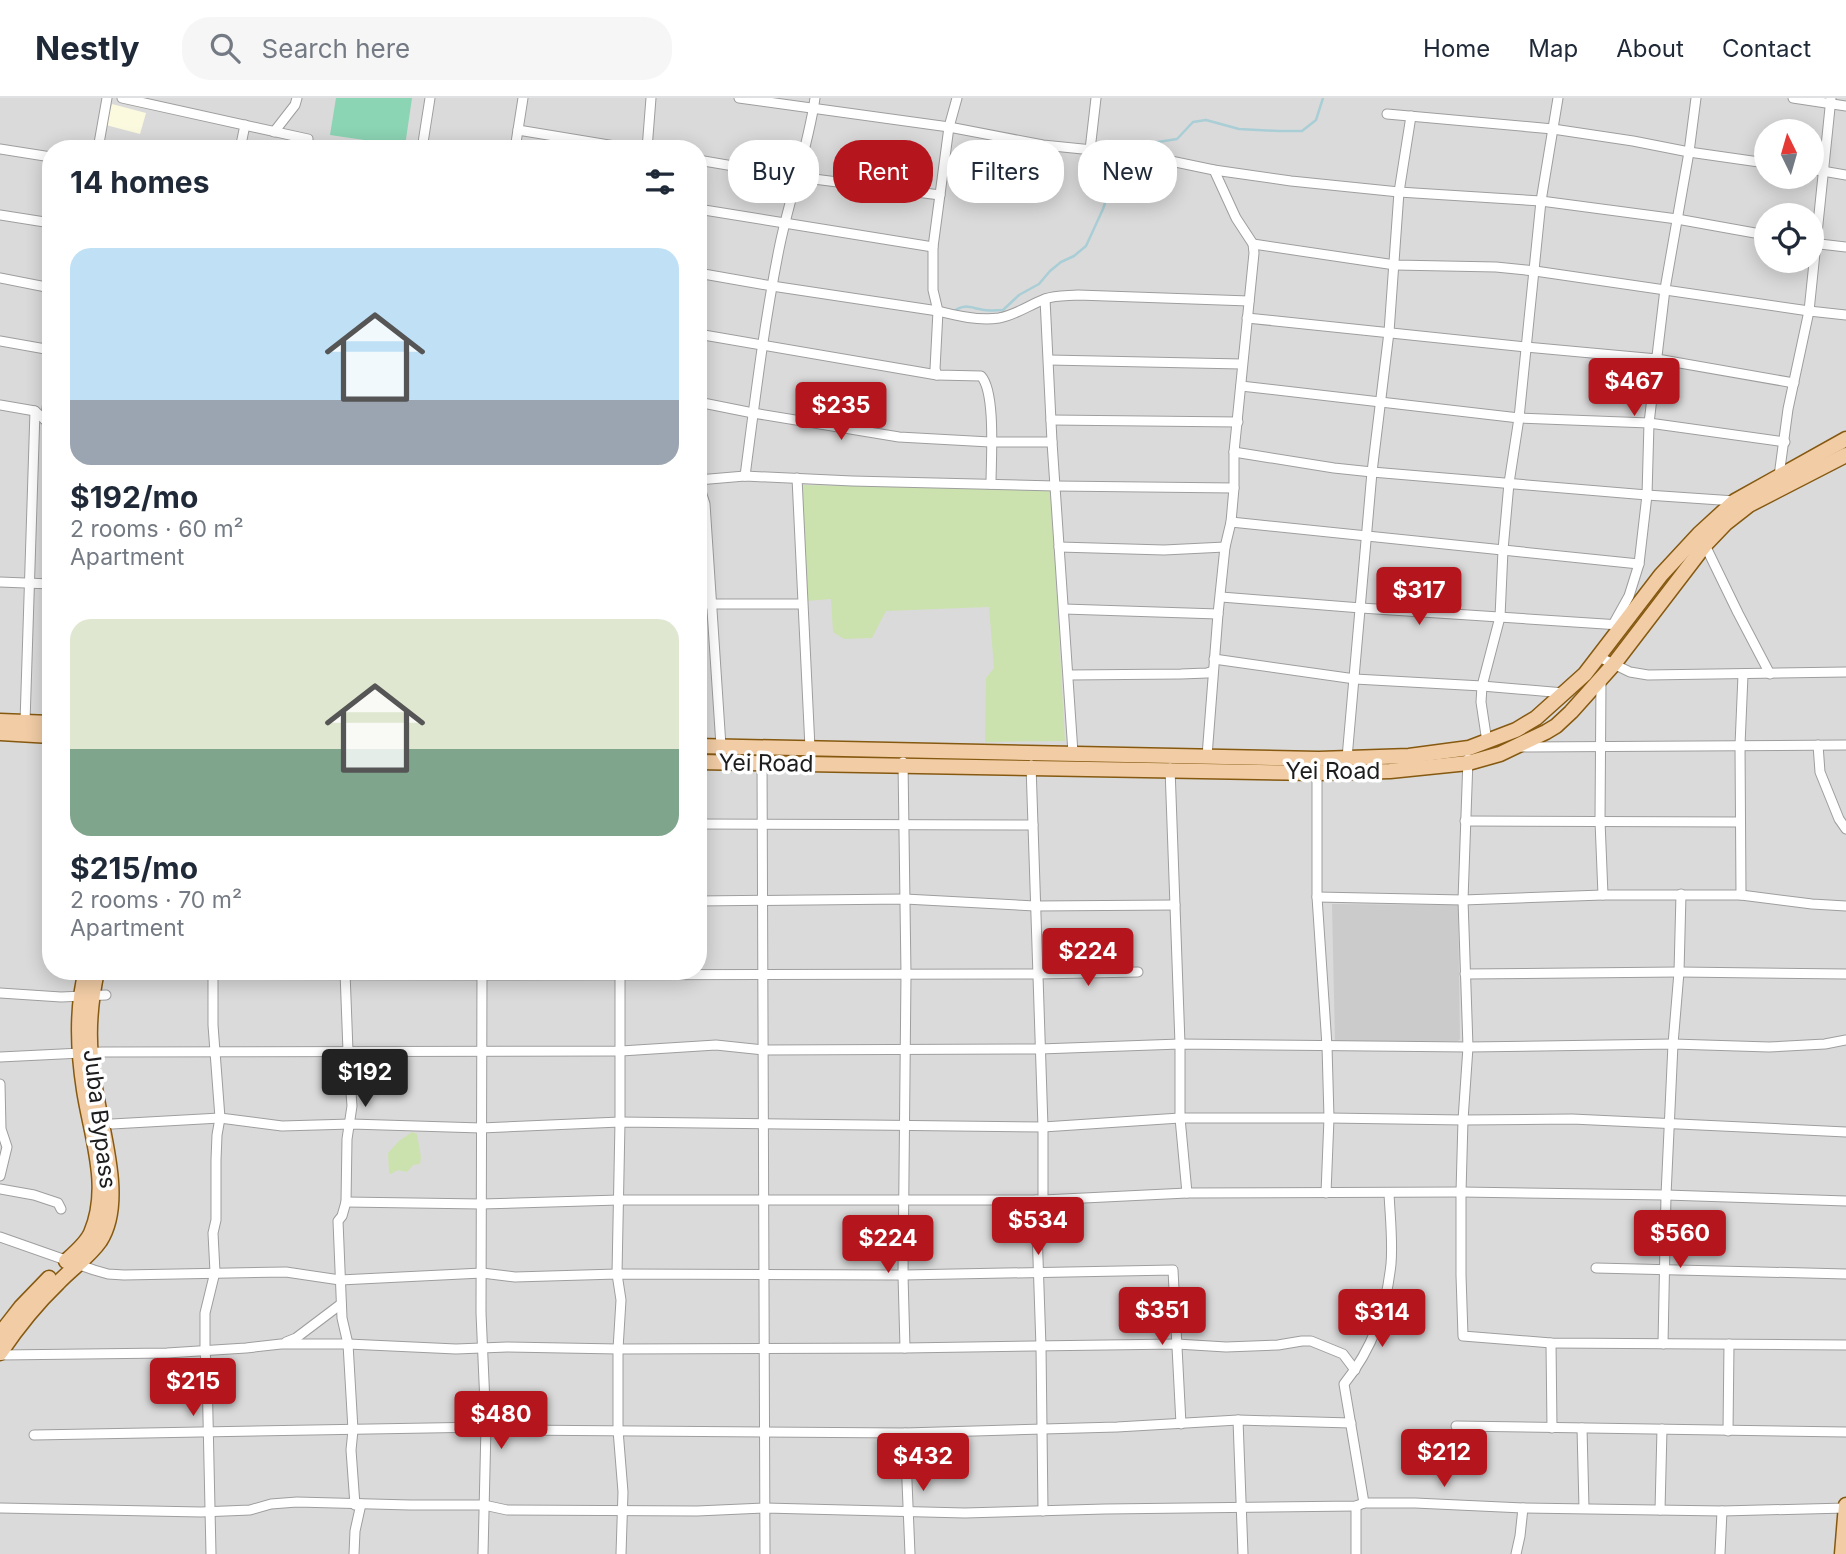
<!DOCTYPE html>
<html lang="en">
<head>
<meta charset="utf-8">
<style>
  body { margin:0; font-family:Inter,sans-serif; background:#f6f6f7; color:#1f2937; height:100vh; display:flex; flex-direction:column; font-size:26px; white-space:nowrap }
  * { box-sizing:border-box; margin:0 }
  p { font-size:23px; color:#747a83 }
  .icon { flex:none; width:38px; height:38px; fill:none; stroke:currentColor; stroke-width:2; stroke-linecap:round; stroke-linejoin:round }
  .map { position:relative; flex:1; overflow:hidden }
  .details { position:absolute; left:42px; top:42px; width:665px; height:840px; display:flex; flex-direction:column; background:#fff; border-radius:28px; box-shadow:0 4px 18px #0003 }
  .details>* { flex:none }
  .guide { position:absolute; left:728px; top:42px; width:665px; height:63px; display:flex; gap:14px }
  .needle { width:46px; rotate:355deg }
  .controls { position:absolute; left:1754px; top:21px; display:grid; gap:14px }
  .controls a { display:grid; place-items:center; width:70px; height:70px; border-radius:50%; background:#fff; box-shadow:0 4px 18px #0003; font-size:35px }
  .price { position:absolute; translate:-50% -60px; padding:0 16px; border-radius:7px; background:#b5161e; color:#fff; font-size:23px; line-height:46px; filter:drop-shadow(0 2px 4px #0008) }
  .price::after { content:''; position:absolute; left:50%; top:42px; width:21px; height:16px; margin-left:-10px; background:inherit; clip-path:polygon(0 0,100% 0,50% 100%) }
  .price.active { background:#222; color:#fff }
  ul { padding:0; list-style:none }
  li { display:grid; align-content:center; gap:14px; height:371px; padding:0 28px }
  li span { display:grid; place-items:center; height:217px; border-radius:21px; color:#555 }
  li>.icon { margin-inline-start:auto }
  span .icon { width:126px; height:126px; fill:#fffc; stroke-width:1 }
  li b { font-size:30px }
  h2 { display:flex; justify-content:space-between; align-items:center; height:84px; padding:0 28px; font-size:30px }
  .pill { padding:0 24px; border-radius:28px; background:#fff; box-shadow:0 4px 18px #0003; font-size:24px; line-height:63px }
  .pill.active { background:#b5161e; color:#fff }
  header { display:flex; align-items:center; gap:42px; box-sizing:border-box; height:98px; padding:0 35px; background:#fff; border-bottom:2px solid #e0e1e3 }
  header strong { font-size:33px }
  nav { display:flex; gap:38px; margin-inline-start:auto; font-size:24px }
  .search { width:490px; height:63px; background:#f6f6f7; display:flex; align-items:center; gap:18px; box-sizing:border-box; padding:0 24px; border-radius:28px; color:#747a83; font-size:26px }
  .map>svg:first-child { display:block }
  .residential { fill:#dbdada; fill-rule:evenodd }
  .education { fill:#fbfadf }
  .religious { fill:#cbcbcb }
  .grass { fill:#cbe2af }
  .pitch { fill:#8bd4b4 }
  .lines { fill:none; stroke-linecap:round; stroke-linejoin:round }
  .stream { stroke:#a9ced6; stroke-width:2.5 }
  .minor-casing { stroke:#9e9e9e; stroke-width:11 }
  .primary-casing { stroke:#865910; stroke-width:17 }
  .minor { stroke:#fff; stroke-width:9 }
  .primary { stroke:#f1cca5; stroke-width:14 }
  .labels { text-anchor:middle; stroke-width:7; stroke-linejoin:round; paint-order:stroke }
  .street-label { font-size:23px; fill:#1d1d1d; stroke:#fff }
</style>
</head>
<body>
<header>
<strong>Nestly</strong>
<div class="search"><svg class="icon" aria-label="search" viewBox="0 0 24 24"><circle cx="10" cy="10" r="6"/><path d="M15 15l6 6"/></svg>Search here</div>
<nav><a>Home</a><a>Map</a><a>About</a><a>Contact</a></nav>
</header>
<div class="map">
<svg width="1846" height="1456" viewBox="0 0 1846 1456">
  <rect width="100%" height="100%" fill="#edeae4"/>
  <path class="residential" d="M0,0h1846v1456h-1846zM1766,33h45v46h-45zM51,51h647v822h-647zM1766,117h45v46h-45z"/>
  <polygon class="education" points="112,6 146,15 140,36 106,27"/>
  <polygon class="religious" points="1332,806 1458,807 1460,941 1458,943 1335,945"/>
  <g class="grass">
    <polygon points="801,387 1051,391 1065,643 985,644 986,580 994,570 989,509 886,513 872,540 844,541 833,534 831,501 807,503"/>
    <polygon points="412,1034 417,1036 421,1059 420,1066 413,1067 407,1074 398,1072 391,1076 389,1075 388,1055 399,1043"/>
  </g>
  <polygon class="pitch" points="336,0 412,0 405,48 330,37"/>
  <g class="lines">
    <g class="stream">
      <polyline points="1144,56 1158,44 1177,41 1193,24 1206,22 1239,31 1279,33 1302,33 1316,22 1323,0"/>
      <path d="M954,213c11,-8 17,-3 30,-1 6,1 13,0 19,0l16,-15 20,-11 11,-13 11,-9 13,-6 12,-10 17,-37 6,-18 11,-14 19,-19"/>
    </g>
    <defs>
      <g id="minor">
        <polyline points="122,0 308,41 307,51"/>
        <polyline points="739,0 949,29 1043,47 1142,57 1214,72 1291,83 1399,94 1541,103 1677,121 1766,137"/>
        <path d="M957,0l-8,29 -16,120v43l5,21 -3,58 2,6 44,1c15,16 10,84 10,108"/>
        <polyline points="1793,0 1846,8"/>
        <polyline points="1387,16 1553,31 1633,43 1689,54 1766,65"/>
        <polyline points="518,32 633,51"/>
        <polyline points="274,34 295,7 297,0"/>
        <polyline points="0,51 51,59"/>
        <polyline points="98,51 107,0"/>
        <polyline points="240,51 245,27"/>
        <polyline points="422,51 430,0"/>
        <polyline points="515,51 523,0"/>
        <polyline points="647,51 651,0"/>
        <polyline points="1090,52 1096,0"/>
        <polyline points="698,62 798,79 940,97"/>
        <polyline points="1811,71 1846,77"/>
        <polyline points="698,111 933,149"/>
        <polyline points="0,117 51,125"/>
        <polyline points="1811,145 1846,149"/>
        <polyline points="1253,146 1395,167 1496,169 1535,173 1809,213 1846,217"/>
        <path d="M698,175l74,13 166,25c19,5 41,10 61,7 17,-3 30,-13 46,-19 11,-4 22,-3 33,-4l171,6"/>
        <polyline points="0,180 51,190"/>
        <polyline points="1045,201 1052,344 1073,655"/>
        <polyline points="1247,220 1526,249 1657,261 1794,285"/>
        <polyline points="698,236 937,277"/>
        <polyline points="0,243 51,252"/>
        <polyline points="1049,262 1242,266"/>
        <polyline points="1241,288 1519,320 1649,325 1785,344"/>
        <polyline points="698,304 753,315 899,339 990,344 1052,344"/>
        <polyline points="0,307 35,313 45,322 51,323"/>
        <polyline points="45,322 51,287"/>
        <polyline points="1051,322 1238,324"/>
        <polyline points="1234,354 1334,370 1372,374 1647,397 1735,403"/>
        <path d="M745,378c10,-76 19,-152 34,-227 10,-51 29,-100 36,-151"/>
        <polyline points="1779,378 1788,311 1809,213 1831,0"/>
        <polyline points="797,380 810,650"/>
        <polyline points="698,382 745,378 852,383 1055,388 1234,390"/>
        <polyline points="698,384 705,406 721,648"/>
        <polyline points="1231,424 1639,466"/>
        <polyline points="1703,443 1738,515 1770,576"/>
        <polyline points="1059,449 1164,452 1225,449"/>
        <polyline points="0,484 51,486"/>
        <polyline points="1221,499 1361,510 1620,527"/>
        <polyline points="698,506 802,506"/>
        <polyline points="1064,511 1218,516"/>
        <polyline points="1614,525 1629,498 1639,466 1647,397 1649,325 1665,191 1689,54 1696,0"/>
        <polyline points="1599,559 1630,574 1648,577 1846,574"/>
        <polyline points="1214,561 1355,581 1482,588 1564,595"/>
        <polyline points="1069,577 1181,576 1207,575 1213,573"/>
        <polyline points="1601,582 1600,723 1603,797"/>
        <polyline points="25,624 35,313"/>
        <polyline points="1487,644 1481,604 1482,588 1500,519 1503,452 1509,385 1519,320 1541,103 1558,0"/>
        <polyline points="1818,647 1820,674 1839,721 1846,731"/>
        <polyline points="1522,649 1846,647"/>
        <polyline points="1207,658 1218,516 1225,449 1231,424 1234,390 1234,354 1254,155 1253,146 1236,120 1214,72"/>
        <polyline points="1347,660 1372,374 1389,234 1399,94 1411,18"/>
        <polyline points="762,661 765,1456"/>
        <polyline points="1468,661 1463,802 1468,949 1463,1022 1461,1094 1461,1177 1463,1238 1551,1245 1846,1247"/>
        <polyline points="903,664 906,876 903,1177 905,1250"/>
        <polyline points="1031,667 1043,1029 1043,1102"/>
        <polyline points="1170,670 1180,946 1180,1020 1187,1095"/>
        <polyline points="1317,670 1317,799 1327,948 1329,1020 1326,1095"/>
        <polyline points="1465,723 1740,724"/>
        <polyline points="698,726 1033,727"/>
        <polyline points="1741,797 1740,647 1743,577"/>
        <polyline points="1317,799 1463,802 1603,797 1741,797 1812,806 1846,808"/>
        <polyline points="698,803 905,801 1035,808 1175,807"/>
        <polyline points="482,873 481,1215 486,1329 483,1456"/>
        <polyline points="345,874 348,953 352,1008 347,1041 346,1104 342,1118 338,1123 342,1220 348,1246 353,1332 351,1352 355,1407"/>
        <polyline points="620,874 620,1024 617,1176 621,1202 618,1251 618,1332 623,1394 621,1456"/>
        <polyline points="107,876 482,877 1038,876 1138,874"/>
        <polyline points="1465,876 1679,874 1846,876"/>
        <polyline points="0,895 61,899 106,897"/>
        <polyline points="0,959 102,954 621,953 716,947 764,952 1040,951 1180,946 1468,949 1673,946 1769,949 1825,946 1846,942"/>
        <polyline points="0,986 1,1031 7,1049 0,1078"/>
        <polyline points="112,1026 220,1020 282,1028 351,1026 481,1030 620,1024 1043,1029 1180,1020 1329,1020 1463,1022 1572,1021 1846,1034"/>
        <polyline points="0,1091 34,1097 58,1105 61,1111"/>
        <polyline points="1036,1102 1041,1249 1043,1413"/>
        <polyline points="346,1104 481,1106 619,1102 1043,1102 1187,1095 1461,1094 1666,1097 1846,1103"/>
        <polyline points="0,1139 94,1172 108,1176 124,1177 286,1174 340,1182 482,1175 515,1179 617,1176 903,1177 1173,1172 1181,1326"/>
        <polyline points="1596,1170 1846,1176"/>
        <polyline points="286,1244 296,1240 341,1206"/>
        <polyline points="1551,1245 1552,1330"/>
        <polyline points="1663,1246 1666,1097 1673,946 1679,874 1681,796"/>
        <polyline points="1,1257 167,1255 246,1250 281,1246 348,1246 456,1251 507,1249 618,1251 905,1250 1177,1246 1226,1249 1278,1247 1302,1243 1311,1243 1343,1256 1355,1272"/>
        <polyline points="1238,1322 1243,1456"/>
        <polyline points="1456,1328 1846,1334"/>
        <polyline points="1582,1330 1584,1410"/>
        <polyline points="1728,1333 1729,1246"/>
        <polyline points="905,1335 910,1456"/>
        <polyline points="34,1337 486,1329 513,1332 905,1335 1117,1329 1238,1322 1351,1325"/>
        <path d="M1364,1405l-20,-119c29,-36 42,-74 47,-120 2,-23 -1,-48 -2,-71"/>
        <polyline points="1356,1408 1356,1456"/>
        <polyline points="0,1410 201,1414 250,1412 271,1406 297,1404 410,1407 484,1407 507,1412 697,1413 765,1410 965,1415 1105,1411 1356,1408 1364,1405 1415,1405 1523,1410 1722,1413 1846,1410"/>
        <polyline points="1660,1412 1662,1331"/>
        <polyline points="211,1456 207,1274 205,1254 205,1215 215,1174 213,1135 216,1122 216,1062 217,1037 220,1020 213,927 213,873"/>
        <polyline points="354,1456 355,1433 361,1406"/>
        <polyline points="1516,1456 1520,1438 1523,1410"/>
        <polyline points="1720,1456 1722,1413"/>
      </g>
      <g id="primary">
        <polyline points="0,623 51,625"/>
        <polyline points="0,635 51,638"/>
        <polyline points="698,648 1319,661 1409,658 1469,650 1516,632 1536,620 1585,576 1661,477 1699,436 1735,403 1846,341"/>
        <polyline points="698,664 1317,675 1390,673 1468,665 1500,656 1546,634 1556,628 1571,614 1614,566 1705,447 1726,425 1749,407 1846,357"/>
        <path d="M66,1163c9,-8 20,-17 25,-28 20,-46 0,-97 -7,-143 -6,-39 -8,-81 2,-119"/>
        <polyline points="0,1236 21,1209 49,1180"/>
        <path d="M0,1255c17,-25 36,-49 58,-70 13,-14 31,-26 42,-42 24,-37 4,-101 -3,-142 -3,-14 -4,-28 -6,-42 -3,-29 0,-58 6,-86"/>
        <polyline points="1842,1456 1846,1407"/>
      </g>
    </defs>
    <use href="#minor" class="minor-casing"/>
    <use href="#primary" class="primary-casing"/>
    <use href="#minor" class="minor"/>
    <use href="#primary" class="primary"/>
  </g>
  <g class="labels">
    <g class="street-label">
      <text transform="translate(766 665) rotate(1)" y="8">Yei Road</text>
      <text x="1333" y="681">Yei Road</text>
      <text transform="translate(100 1021) rotate(83)" y="8">Juba Bypass</text>
    </g>
  </g>
</svg>
<div class="controls">
<a><svg class="needle" viewBox="-14 -14 28 28"><path d="M0-13l5 13h-10z" fill="#e53935"/><path d="M0 13l5-13h-10z" fill="#747a83"/></svg></a>
<a><svg class="icon" aria-label="locate" viewBox="0 0 24 24"><circle cx="12" cy="12" r="6"/><path d="M12 2v4M12 18v4M2 12h4M18 12h4"/></svg></a>
</div>
<b class="price" style="left:1634px;top:320px">$467</b>
<b class="price" style="left:841px;top:344px">$235</b>
<b class="price" style="left:1419px;top:529px">$317</b>
<b class="price" style="left:1088px;top:890px">$224</b>
<b class="price active" style="left:365px;top:1011px">$192</b>
<b class="price" style="left:1038px;top:1159px">$534</b>
<b class="price" style="left:1680px;top:1172px">$560</b>
<b class="price" style="left:888px;top:1177px">$224</b>
<b class="price" style="left:1162px;top:1249px">$351</b>
<b class="price" style="left:1382px;top:1251px">$314</b>
<b class="price" style="left:193px;top:1320px">$215</b>
<b class="price" style="left:501px;top:1353px">$480</b>
<b class="price" style="left:1444px;top:1391px">$212</b>
<b class="price" style="left:923px;top:1395px">$432</b>
<div class="guide">
<a class="pill">Buy</a>
<a class="pill active">Rent</a>
<a class="pill">Filters</a>
<a class="pill">New</a>
</div>
<section class="details">
<h2>14 homes<svg class="icon" aria-label="filters" viewBox="0 0 24 24"><path d="M4 7h16M4 17h16"/><circle cx="9" cy="7" r="2"/><circle cx="15" cy="17" r="2"/></svg></h2>
<ul>
<li><span style="background:linear-gradient(#bfe0f5 70%,#9aa5b1 0)"><svg class="icon" aria-label="home" viewBox="0 0 24 24"><path d="M3 11l9-7 9 7M6 9v11h12V9"/></svg></span><div><b>$192/mo</b><p>2 rooms · 60 m²</p><p>Apartment</p></div></li>
<li><span style="background:linear-gradient(#dfe7d0 60%,#7fa58c 0)"><svg class="icon" aria-label="home" viewBox="0 0 24 24"><path d="M3 11l9-7 9 7M6 9v11h12V9"/></svg></span><div><b>$215/mo</b><p>2 rooms · 70 m²</p><p>Apartment</p></div></li>
</ul>
</section>
</div>
</body>
</html>
